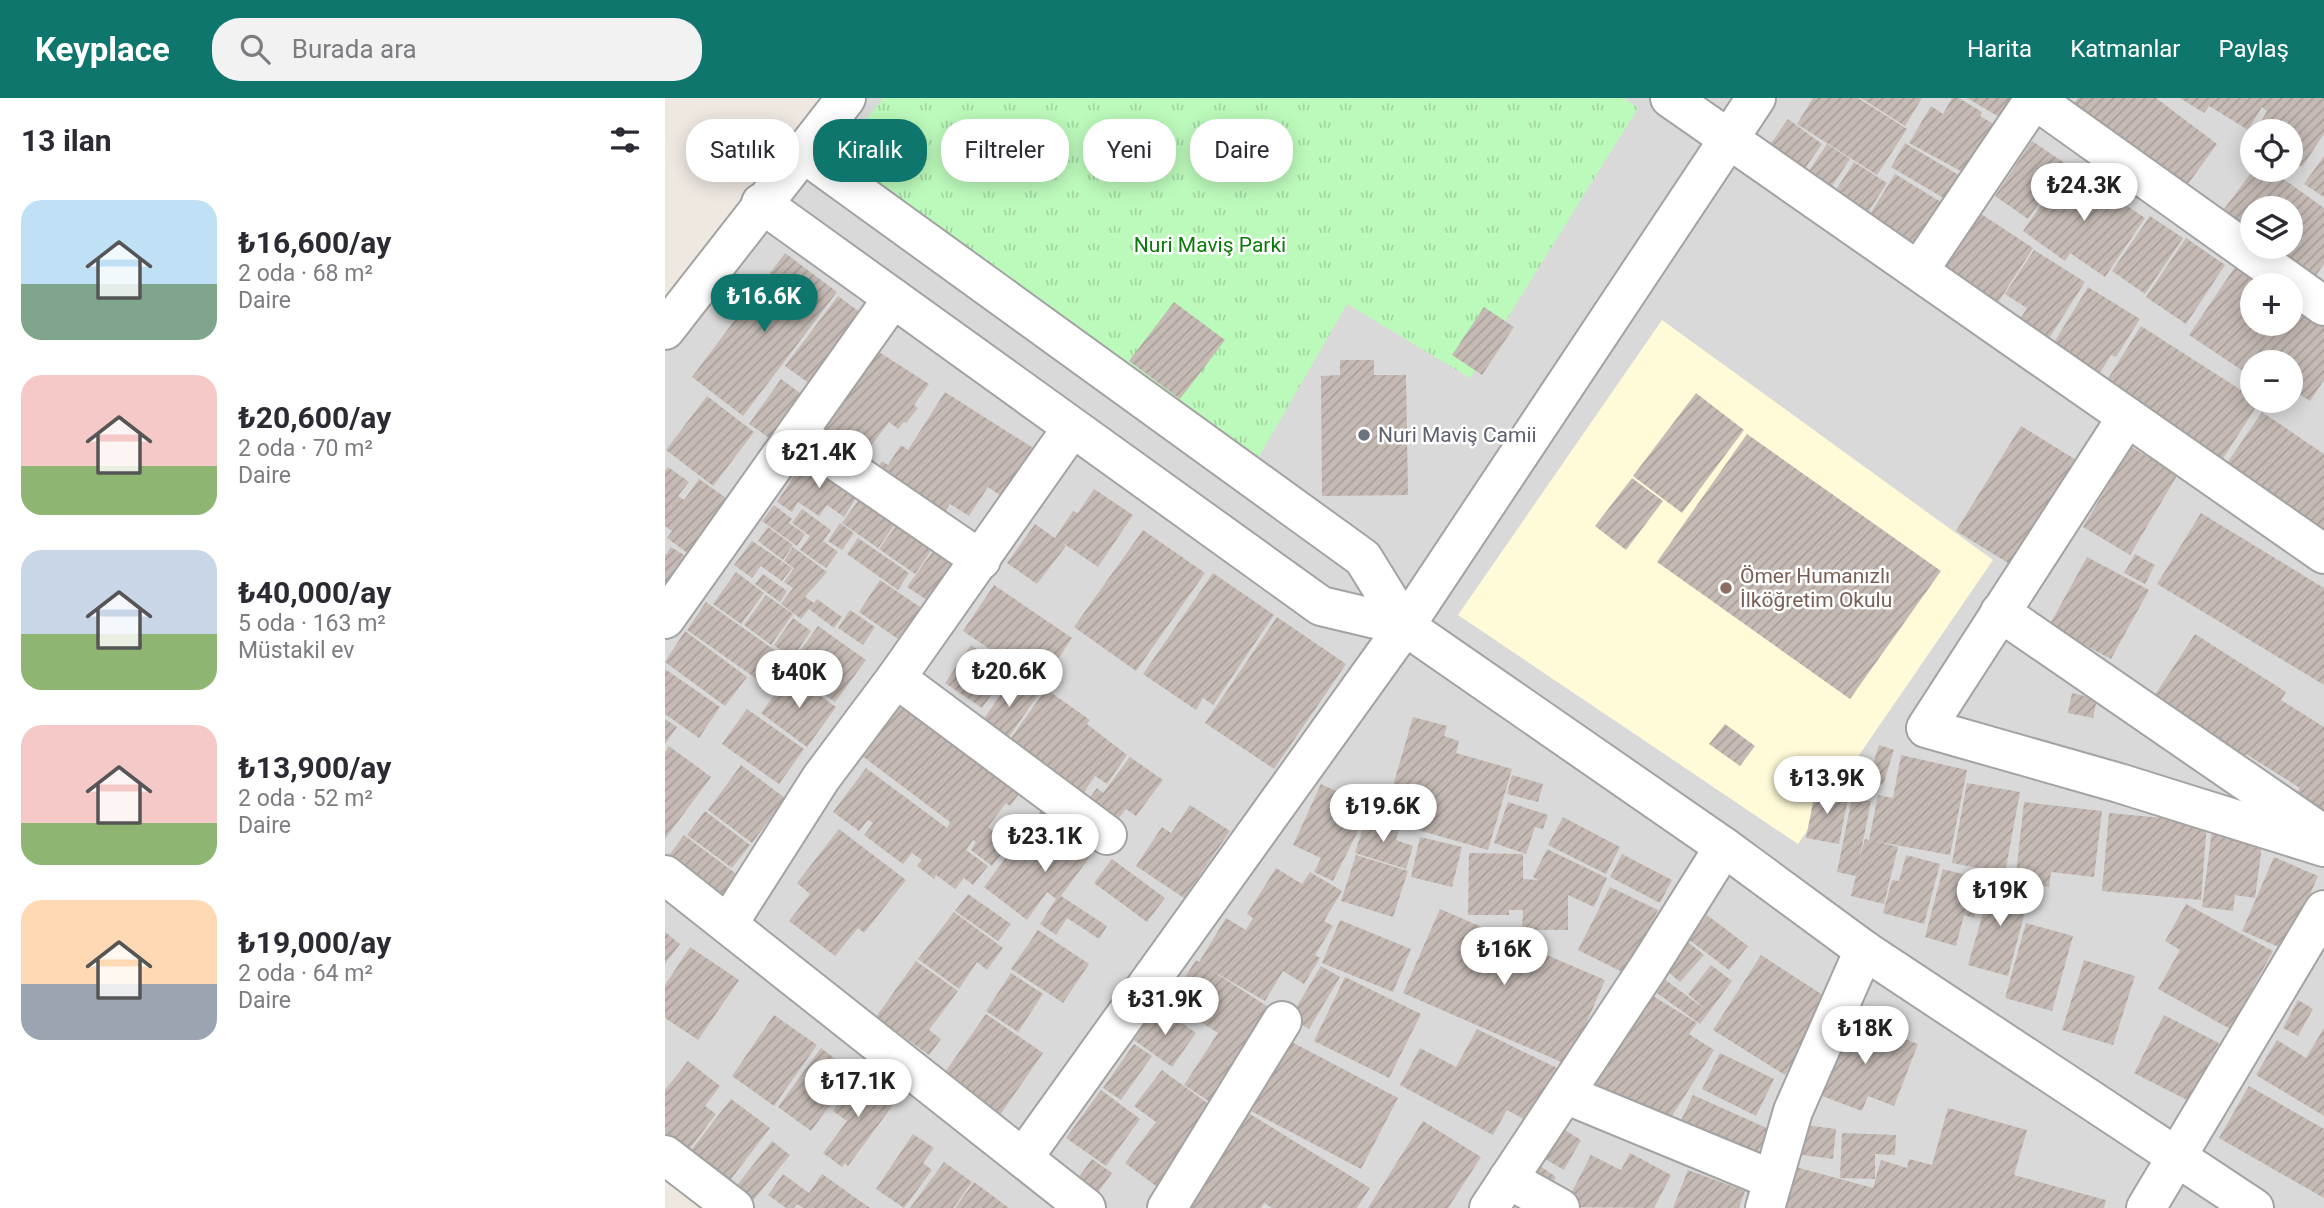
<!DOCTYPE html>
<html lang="tr">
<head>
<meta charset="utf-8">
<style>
  body { margin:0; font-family:Roboto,sans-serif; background:#f2f2f3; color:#2b2b33; height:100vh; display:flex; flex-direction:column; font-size:26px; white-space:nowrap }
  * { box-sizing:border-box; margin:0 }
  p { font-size:23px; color:#7c7c81 }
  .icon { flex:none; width:38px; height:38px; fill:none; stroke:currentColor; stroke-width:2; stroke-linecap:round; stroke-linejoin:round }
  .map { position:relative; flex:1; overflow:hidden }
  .side { display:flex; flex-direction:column; background:#fff; width:665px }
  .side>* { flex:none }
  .guide { position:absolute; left:21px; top:21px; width:665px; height:63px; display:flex; gap:14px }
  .controls { position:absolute; left:1575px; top:21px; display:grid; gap:14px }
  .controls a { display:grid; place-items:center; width:63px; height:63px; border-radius:50%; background:#fff; box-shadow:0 4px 18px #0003; font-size:35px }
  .price { position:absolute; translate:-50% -60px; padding:0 16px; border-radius:24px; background:#fff; color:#222; font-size:23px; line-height:46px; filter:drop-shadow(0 2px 4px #0008) }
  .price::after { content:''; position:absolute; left:50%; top:42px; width:21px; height:16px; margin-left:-10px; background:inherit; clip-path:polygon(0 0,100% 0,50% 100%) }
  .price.selected { background:#0f766e; color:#fff }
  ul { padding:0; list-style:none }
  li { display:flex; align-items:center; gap:21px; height:175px; padding:0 21px }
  li span { display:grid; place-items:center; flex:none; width:196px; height:140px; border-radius:21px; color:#555 }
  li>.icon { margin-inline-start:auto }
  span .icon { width:84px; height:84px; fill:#fffc; stroke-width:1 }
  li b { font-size:30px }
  h2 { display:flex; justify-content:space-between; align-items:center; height:84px; padding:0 21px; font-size:30px }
  .chip { padding:0 24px; border-radius:28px; background:#fff; box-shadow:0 4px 18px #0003; font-size:24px; line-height:63px }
  .chip.selected { background:#0f766e; color:#fff }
  header { display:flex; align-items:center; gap:42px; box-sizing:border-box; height:98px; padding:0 35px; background:#0f766e; color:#fff }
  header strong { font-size:33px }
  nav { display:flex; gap:38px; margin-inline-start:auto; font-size:24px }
  .search { width:490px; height:63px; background:#f2f2f3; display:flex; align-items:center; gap:18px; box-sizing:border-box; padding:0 24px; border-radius:28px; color:#7c7c81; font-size:26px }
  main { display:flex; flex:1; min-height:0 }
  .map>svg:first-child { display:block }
  .residential { fill:#dad9d9; fill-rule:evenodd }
  .education { fill:#fffbd8 }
  .park { fill:url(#park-tufts) }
  .building { fill:url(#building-hatch) }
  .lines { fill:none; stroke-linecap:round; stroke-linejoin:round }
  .minor-casing { stroke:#a3a3a3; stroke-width:42 }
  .minor { stroke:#fff; stroke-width:38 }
  .worship-dot { fill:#6b7280; stroke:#fff; stroke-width:2.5 }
  .education-dot { fill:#8d6e63; stroke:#fff; stroke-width:2.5 }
  .labels { text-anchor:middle; stroke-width:5; stroke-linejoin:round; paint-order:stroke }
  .park-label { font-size:21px; fill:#0a7a09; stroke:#fff }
  .worship-label { font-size:21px; fill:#5b616d; stroke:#fff; text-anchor:start }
  .education-label { font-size:21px; fill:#785e54; stroke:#fff; text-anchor:start }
</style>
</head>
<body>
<header>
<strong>Keyplace</strong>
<div class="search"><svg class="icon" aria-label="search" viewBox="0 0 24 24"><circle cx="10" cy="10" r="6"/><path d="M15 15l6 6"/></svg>Burada ara</div>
<nav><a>Harita</a><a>Katmanlar</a><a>Paylaş</a></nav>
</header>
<main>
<section class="side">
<h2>13 ilan<svg class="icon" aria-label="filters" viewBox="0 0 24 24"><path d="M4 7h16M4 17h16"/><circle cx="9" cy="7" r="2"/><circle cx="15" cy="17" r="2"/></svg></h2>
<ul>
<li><span style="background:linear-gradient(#bfe0f5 60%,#7fa58c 0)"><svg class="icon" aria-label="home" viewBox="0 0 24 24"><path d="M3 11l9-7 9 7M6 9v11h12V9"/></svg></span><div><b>₺16,600/ay</b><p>2 oda · 68 m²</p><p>Daire</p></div></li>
<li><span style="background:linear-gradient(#f6c9c9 65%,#8fb573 0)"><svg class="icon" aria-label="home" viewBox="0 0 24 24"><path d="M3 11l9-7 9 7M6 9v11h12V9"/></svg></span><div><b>₺20,600/ay</b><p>2 oda · 70 m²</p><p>Daire</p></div></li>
<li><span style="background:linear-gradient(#c9d6e8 60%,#8fb573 0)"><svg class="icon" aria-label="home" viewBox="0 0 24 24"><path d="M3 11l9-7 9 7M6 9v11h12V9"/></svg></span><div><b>₺40,000/ay</b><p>5 oda · 163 m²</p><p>Müstakil ev</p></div></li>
<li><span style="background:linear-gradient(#f6c9c9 70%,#8fb573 0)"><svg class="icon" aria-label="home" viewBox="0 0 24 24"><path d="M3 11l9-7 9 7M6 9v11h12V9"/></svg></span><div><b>₺13,900/ay</b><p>2 oda · 52 m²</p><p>Daire</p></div></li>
<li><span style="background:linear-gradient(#ffd9b3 60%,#9aa5b1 0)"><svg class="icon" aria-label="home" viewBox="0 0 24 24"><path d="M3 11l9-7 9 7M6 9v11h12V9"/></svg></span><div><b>₺19,000/ay</b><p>2 oda · 64 m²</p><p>Daire</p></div></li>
</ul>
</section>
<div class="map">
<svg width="1659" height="1110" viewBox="0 0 1659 1110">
  <defs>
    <pattern id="park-tufts" width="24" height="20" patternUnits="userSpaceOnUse" patternTransform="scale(1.75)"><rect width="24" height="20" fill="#bcfabb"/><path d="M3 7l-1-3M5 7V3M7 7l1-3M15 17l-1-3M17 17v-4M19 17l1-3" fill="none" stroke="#a1d6a0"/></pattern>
    <pattern id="building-hatch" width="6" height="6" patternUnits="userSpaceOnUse" patternTransform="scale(1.75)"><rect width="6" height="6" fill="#c5bab4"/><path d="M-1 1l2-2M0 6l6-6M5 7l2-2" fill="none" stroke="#a99f9a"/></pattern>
  </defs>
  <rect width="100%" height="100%" fill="#eee8e1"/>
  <path class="residential" d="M182,0h1477v1110h-1611l-48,-33v-850zM1587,33h39v39h-39zM1587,110h39v39h-39zM1587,187h39v39h-39zM1587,264h39v39h-39z"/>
  <polygon class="education" points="997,222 1328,462 1133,746 793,517"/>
  <polygon class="park" points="218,0 959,0 973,10 805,280 682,206 592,362 173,58"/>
  <g class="building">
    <polygon points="1148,0 1193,0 1242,31 1212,77 1132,26"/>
    <polygon points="1196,0 1257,0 1240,28"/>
    <polygon points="1287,0 1294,0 1317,14 1315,18 1332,28 1303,77 1244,45 1266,8 1278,16"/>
    <polygon points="1302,0 1349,0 1336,20"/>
    <polygon points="1413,0 1491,0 1552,46 1520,90 1401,16"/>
    <polygon points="1515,0 1659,0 1659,36 1637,69 1626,62 1626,33 1603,33 1594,27 1602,13 1597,9 1583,32 1544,8 1539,15"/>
    <polygon points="1123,21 1157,46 1136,76 1102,51"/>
    <polygon points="1367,43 1401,66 1363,121 1330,98"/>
    <polygon points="1240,45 1297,79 1282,102 1226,69"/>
    <polygon points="1162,46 1185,61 1159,100 1136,85"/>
    <polygon points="1659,58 1659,99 1639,86"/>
    <polygon points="1189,64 1222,85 1198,122 1165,101"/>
    <polygon points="1403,68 1480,120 1440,179 1405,155 1400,163 1358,133"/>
    <polygon points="1588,72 1606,72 1659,110 1659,166 1643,189 1588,149 1626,149 1626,110 1587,110 1587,148 1551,122"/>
    <polygon points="1230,76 1279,106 1251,151 1202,121"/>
    <polygon points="1310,112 1368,150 1330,209 1271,171"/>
    <polygon points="1485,118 1518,140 1480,196 1447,173"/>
    <polygon points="1521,140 1560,167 1521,226 1481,199"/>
    <polygon points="1369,152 1420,184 1381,245 1352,226 1362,210 1340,196"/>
    <polygon points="120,155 172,194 78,318 27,279"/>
    <polygon points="1570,169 1597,187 1587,187 1587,226 1626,226 1626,206 1659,228 1659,282 1645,303 1626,291 1626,264 1587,264 1587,279 1524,237"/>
    <polygon points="1423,189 1475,221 1451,259 1446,257 1432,280 1385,251"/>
    <polygon points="173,198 208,224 156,294 120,268"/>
    <polygon points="509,204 560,242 515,301 464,263"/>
    <polygon points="819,209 849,229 817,277 787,257"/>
    <polygon points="1476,228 1587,299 1587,303 1595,303 1555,365 1437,290"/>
    <polygon points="214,254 264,286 249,307 253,310 241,325 239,324 233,331 224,324 189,371 141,335 183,295"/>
    <polygon points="675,262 709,262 709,277 741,277 743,397 657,398 656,278 675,277"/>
    <polygon points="116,281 150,306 119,350 84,326"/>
    <polygon points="280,294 376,355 345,404 323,389 304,418 285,406 274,423 204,382 217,363 223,367 236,347 243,352"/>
    <polygon points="1031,295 1079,332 1017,415 968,378"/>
    <polygon points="42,298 89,334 48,388 1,352"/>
    <polygon points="1597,314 1659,356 1659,439 1558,371"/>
    <polygon points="1356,328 1421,368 1356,473 1291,433"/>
    <polygon points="1082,336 1276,473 1185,601 992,464"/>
    <polygon points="1466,349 1513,376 1465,457 1418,429"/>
    <polygon points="143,357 196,392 179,419 162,407 154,418 133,404 127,414 112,404"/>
    <polygon points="3,369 24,384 13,398 19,402 34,381 64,402 25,457 2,440 7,433 0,428 0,373"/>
    <polygon points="967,380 998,403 961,452 930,428"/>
    <polygon points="429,391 468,417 433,469 395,443 401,448 372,486 342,465 370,426 390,440 408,413 413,415"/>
    <polygon points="200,393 236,418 213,450 177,425"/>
    <polygon points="109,407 127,421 124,425 140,436 132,448 97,423"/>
    <polygon points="137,411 166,432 158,443 173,454 161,470 135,452 145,438 127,425"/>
    <polygon points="1536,415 1659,490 1659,587 1492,486"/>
    <polygon points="239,417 274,441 250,476 214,451"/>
    <polygon points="175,425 189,435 177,452 163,443"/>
    <polygon points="103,429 128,447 118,462 93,443"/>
    <polygon points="478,432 540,475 471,573 409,529"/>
    <polygon points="193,440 244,475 233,492 182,456"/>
    <polygon points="276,442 295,456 262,502 242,489"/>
    <polygon points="87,443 117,463 114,469 118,464 127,470 117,483 96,468 87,480 69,467"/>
    <polygon points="6,449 32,465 0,502 0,458"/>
    <polygon points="128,449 162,474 140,499 149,505 152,501 177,519 169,530 144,511 136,521 116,506 128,490 119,484 129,470 119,463"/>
    <polygon points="1470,456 1490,467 1480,486 1459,475"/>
    <polygon points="1422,459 1484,492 1446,561 1384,528"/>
    <polygon points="71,474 99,495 76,526 48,506"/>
    <polygon points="548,475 609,517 548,607 538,600 531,612 478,576"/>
    <polygon points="98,476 122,493 115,504 90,486"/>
    <polygon points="215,482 264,515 243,548 194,514"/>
    <polygon points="329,487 407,540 376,586 298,533"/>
    <polygon points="101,497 128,516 106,547 79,527"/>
    <polygon points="41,504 121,560 102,588 22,532"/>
    <polygon points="185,512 210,529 198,547 173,530"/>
    <polygon points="612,519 681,566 609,671 540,625"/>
    <polygon points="128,520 146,533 127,560 109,547"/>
    <polygon points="153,528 201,562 170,604 123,570"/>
    <polygon points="20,533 82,579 60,608 0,564"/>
    <polygon points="1530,536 1621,594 1616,602 1659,629 1659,720 1628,700 1635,690 1581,656 1577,662 1486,603"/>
    <polygon points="306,547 343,573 317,610 280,585"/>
    <polygon points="0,571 55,609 34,640 0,616"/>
    <polygon points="351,575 376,593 338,647 313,629"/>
    <polygon points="125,576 171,609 142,649 96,615"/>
    <polygon points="381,591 425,622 422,626 462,657 442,686 430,678 410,707 336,654"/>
    <polygon points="1407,595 1432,601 1428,620 1403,615"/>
    <polygon points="236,596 359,689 345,708 341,705 323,729 345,745 327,768 306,752 311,744 308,742 301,752 323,768 308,787 299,780 290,791 271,777 269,781 252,768 257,762 247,755 238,766 199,737 208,725 203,722 194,733 168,714 201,670 282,730 285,724 192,654"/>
    <polygon points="82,611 139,651 114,686 57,646"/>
    <polygon points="748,619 782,628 779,638 794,643 791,655 847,671 823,752 718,722"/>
    <polygon points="0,621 12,629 0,646"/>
    <polygon points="1060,626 1090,648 1075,668 1044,646"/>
    <polygon points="1214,647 1229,652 1218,687 1203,682"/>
    <polygon points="4,648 46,679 0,741 0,654"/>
    <polygon points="1236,657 1302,672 1285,757 1209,743 1233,749 1219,806 1186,798 1191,778 1172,774 1187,700 1206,703 1194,763 1200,741 1204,742 1213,697 1228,700"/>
    <polygon points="465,659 498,682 471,718 461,711 450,725 421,705 432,690 438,695"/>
    <polygon points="76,667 120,700 87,745 43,712"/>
    <polygon points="847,677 878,686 873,704 842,696"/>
    <polygon points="1302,685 1355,694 1340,775 1287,765"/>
    <polygon points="656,686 699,706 693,722 698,723 668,783 649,774 656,760 628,747"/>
    <polygon points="1151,689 1184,695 1174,746 1141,740"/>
    <polygon points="843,704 883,717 878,731 870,729 861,756 829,745"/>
    <polygon points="1359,704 1437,713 1429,779 1386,774 1384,789 1350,785"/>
    <polygon points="525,707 565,733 519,800 471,768 497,729 506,735"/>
    <polygon points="378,710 432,749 396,798 442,828 434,841 402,820 391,837 375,826 391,801 382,794 362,822 319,789"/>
    <polygon points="40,713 85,747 67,770 22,737"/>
    <polygon points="1444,715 1542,724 1536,802 1437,793"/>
    <polygon points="898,719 955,749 941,776 883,747"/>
    <polygon points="701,720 734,730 731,742 748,748 741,771 690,755"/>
    <polygon points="1548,725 1599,732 1590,800 1570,797 1568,813 1537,809"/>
    <polygon points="174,731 241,782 199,835 193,830 170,858 124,823 145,796 132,785"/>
    <polygon points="19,737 74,778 58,800 3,759"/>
    <polygon points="755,739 797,749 787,789 746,779"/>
    <polygon points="882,751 942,780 929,809 903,797 903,832 857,832 858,812 844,812 844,817 803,817 804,755 858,756 858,781 873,782 868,779"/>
    <polygon points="957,756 1007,782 995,805 945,779"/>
    <polygon points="691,757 743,773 728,819 676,803"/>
    <polygon points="1241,757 1275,766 1259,826 1218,815 1227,782 1234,783"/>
    <polygon points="1609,759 1653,778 1621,852 1577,833"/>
    <polygon points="447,761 500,800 482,824 429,785"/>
    <polygon points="611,770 637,786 645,774 677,793 659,823 668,828 650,857 655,860 639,886 618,873 600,903 546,872 614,916 553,1009 519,987 553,935 504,904 531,862 534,864 561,820 581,832 588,820 582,816"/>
    <polygon points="1278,771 1320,782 1309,820 1299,817 1291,848 1260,839"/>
    <polygon points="1328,781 1366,791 1343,878 1303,867"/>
    <polygon points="945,789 993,812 961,876 913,852"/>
    <polygon points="303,796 346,826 333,843 290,813"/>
    <polygon points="1521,806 1608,853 1565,931 1493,891 1515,852 1500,843"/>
    <polygon points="775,811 940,882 903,967 738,895"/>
    <polygon points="289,814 338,850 322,872 312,864 294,891 253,861"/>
    <polygon points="1042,817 1083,848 1064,872 1023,841"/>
    <polygon points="675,822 746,851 728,894 657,865"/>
    <polygon points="1361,825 1408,838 1387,913 1340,900"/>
    <polygon points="373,832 424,866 398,905 346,871"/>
    <polygon points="0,834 15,846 0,866"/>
    <polygon points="1024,845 1039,857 1015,884 1001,872"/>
    <polygon points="25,849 74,882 33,942 0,920 0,887"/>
    <polygon points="1096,857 1167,903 1120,977 1048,932"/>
    <polygon points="1419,862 1470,878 1448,947 1397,932"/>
    <polygon points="251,863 293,893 264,932 276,941 264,957 211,919"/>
    <polygon points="1046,867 1067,883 1035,926 989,893 998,880 1041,912 1023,896"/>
    <polygon points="656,868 675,879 644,931 625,920"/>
    <polygon points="346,875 378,896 353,934 321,913"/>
    <polygon points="680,879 756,916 724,980 649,943"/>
    <polygon points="980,893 1032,925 1024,936 1049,952 998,1032 923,984"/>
    <polygon points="1633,902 1648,911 1633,938 1618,930"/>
    <polygon points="493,908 531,935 507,969 469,942"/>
    <polygon points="321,916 378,955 335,1017 278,977"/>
    <polygon points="109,917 152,947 109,1008 67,978"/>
    <polygon points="1499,917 1554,945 1524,1003 1469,975"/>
    <polygon points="1179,918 1253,946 1229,1008 1203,998 1197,1013 1149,995"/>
    <polygon points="1659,930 1659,1018 1591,977 1612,942 1641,960"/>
    <polygon points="812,931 892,970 864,1024 842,1012 828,1037 735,987 755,950 791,969"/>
    <polygon points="623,942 733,1000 696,1071 586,1013"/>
    <polygon points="469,946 487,958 456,1002 438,990"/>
    <polygon points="156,950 189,975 146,1033 113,1009"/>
    <polygon points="1055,955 1109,981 1091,1018 1037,991"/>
    <polygon points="23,963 55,988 40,1008 51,1016 23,1053 0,1035 0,992"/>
    <polygon points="497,972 557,1016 499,1094 460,1065 491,1024 469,1008"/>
    <polygon points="195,975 231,1003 183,1068 180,1065 177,1069 158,1055 182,1023 168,1013"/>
    <polygon points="1584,988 1659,1031 1659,1100 1554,1040"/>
    <polygon points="436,992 475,1021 441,1068 401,1040"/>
    <polygon points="1028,997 1104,1031 1087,1067 1011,1033"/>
    <polygon points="66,1001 105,1030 63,1085 24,1055"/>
    <polygon points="572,1008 705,1090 692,1110 607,1110 599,1105 596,1110 509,1110"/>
    <polygon points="1283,1010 1362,1032 1349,1077 1441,1102 1439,1110 1104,1110 1116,1065 1208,1090 1216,1062 1242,1070 1244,1061 1267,1067"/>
    <polygon points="758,1023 816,1059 783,1110 703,1110"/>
    <polygon points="1133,1026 1171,1031 1168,1061 1130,1056"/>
    <polygon points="898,1031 916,1042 899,1072 880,1061"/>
    <polygon points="1177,1035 1231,1037 1230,1057 1210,1056 1210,1081 1175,1080"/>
    <polygon points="248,1036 269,1050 258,1065 267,1072 239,1110 211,1091"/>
    <polygon points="107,1043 125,1057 86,1105 69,1091"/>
    <polygon points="965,1055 1006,1077 989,1110 899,1109 926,1057 956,1072"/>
    <polygon points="427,1061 447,1075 428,1101 408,1087"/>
    <polygon points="279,1064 307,1084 288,1110 245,1110"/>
    <polygon points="875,1068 891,1079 878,1098 862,1087"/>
    <polygon points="1023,1072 1080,1093 1074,1110 1008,1110"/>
    <polygon points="118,1076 144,1095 157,1076 205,1110 138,1110 132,1106 129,1110 121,1110 103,1097"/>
    <polygon points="309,1084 344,1110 290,1110"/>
  </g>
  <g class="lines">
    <defs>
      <g id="minor">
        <polyline points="1005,0 1659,456"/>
        <polyline points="1369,1 1659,208"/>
        <polyline points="137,54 698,460 740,528"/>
        <polyline points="96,105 656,508 740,528 1059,749 1199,852 1589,1110"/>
        <polyline points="1254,172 1370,0"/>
        <polyline points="0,232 181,0"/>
        <polyline points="1462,319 1261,630 1454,685 1659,749"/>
        <polyline points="132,336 316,462"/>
        <polyline points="1335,514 1659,737"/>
        <polyline points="0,521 228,200"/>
        <polyline points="231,580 442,737"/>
        <polyline points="0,777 421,1110"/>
        <polyline points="63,826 156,680 231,580 407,330"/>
        <polyline points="900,996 1106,1081"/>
        <polyline points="0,1057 69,1110"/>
        <polyline points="358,1060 740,528 1091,0"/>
        <polyline points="843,1081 895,1110"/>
        <polyline points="502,1110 617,923"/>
        <polyline points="824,1110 983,870 1059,749"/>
        <polyline points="1100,1110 1128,1013 1199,852"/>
        <polyline points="1481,1110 1659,812"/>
      </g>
    </defs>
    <use href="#minor" class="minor-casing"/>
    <use href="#minor" class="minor"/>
  </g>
  <circle class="worship-dot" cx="699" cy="337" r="7"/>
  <circle class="education-dot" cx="1061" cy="490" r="7"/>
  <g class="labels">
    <g class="park-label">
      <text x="545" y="154">Nuri Maviş Parki</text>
    </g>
    <g class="worship-label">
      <text x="713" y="344">Nuri Maviş Camii</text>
    </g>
    <g class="education-label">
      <text x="1075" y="485">Ömer Humanızlı<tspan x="1075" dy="24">İlköğretim Okulu</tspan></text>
    </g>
  </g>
</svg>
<div class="controls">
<a><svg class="icon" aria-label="locate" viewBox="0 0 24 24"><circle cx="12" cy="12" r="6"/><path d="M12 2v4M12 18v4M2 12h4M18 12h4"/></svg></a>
<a><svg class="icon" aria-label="layers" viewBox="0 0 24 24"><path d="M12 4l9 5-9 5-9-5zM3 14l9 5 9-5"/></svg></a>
<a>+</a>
<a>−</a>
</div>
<b class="price" style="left:1419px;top:125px">₺24.3K</b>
<b class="price selected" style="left:99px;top:236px">₺16.6K</b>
<b class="price" style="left:154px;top:392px">₺21.4K</b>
<b class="price" style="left:344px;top:611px">₺20.6K</b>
<b class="price" style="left:134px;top:612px">₺40K</b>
<b class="price" style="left:1162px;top:718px">₺13.9K</b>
<b class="price" style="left:718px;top:746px">₺19.6K</b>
<b class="price" style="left:380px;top:776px">₺23.1K</b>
<b class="price" style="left:1335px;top:830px">₺19K</b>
<b class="price" style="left:839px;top:889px">₺16K</b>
<b class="price" style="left:500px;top:939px">₺31.9K</b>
<b class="price" style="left:1200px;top:968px">₺18K</b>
<b class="price" style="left:193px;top:1021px">₺17.1K</b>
<div class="guide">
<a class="chip">Satılık</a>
<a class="chip selected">Kiralık</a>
<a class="chip">Filtreler</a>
<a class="chip">Yeni</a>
<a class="chip">Daire</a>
</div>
</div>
</main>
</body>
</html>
